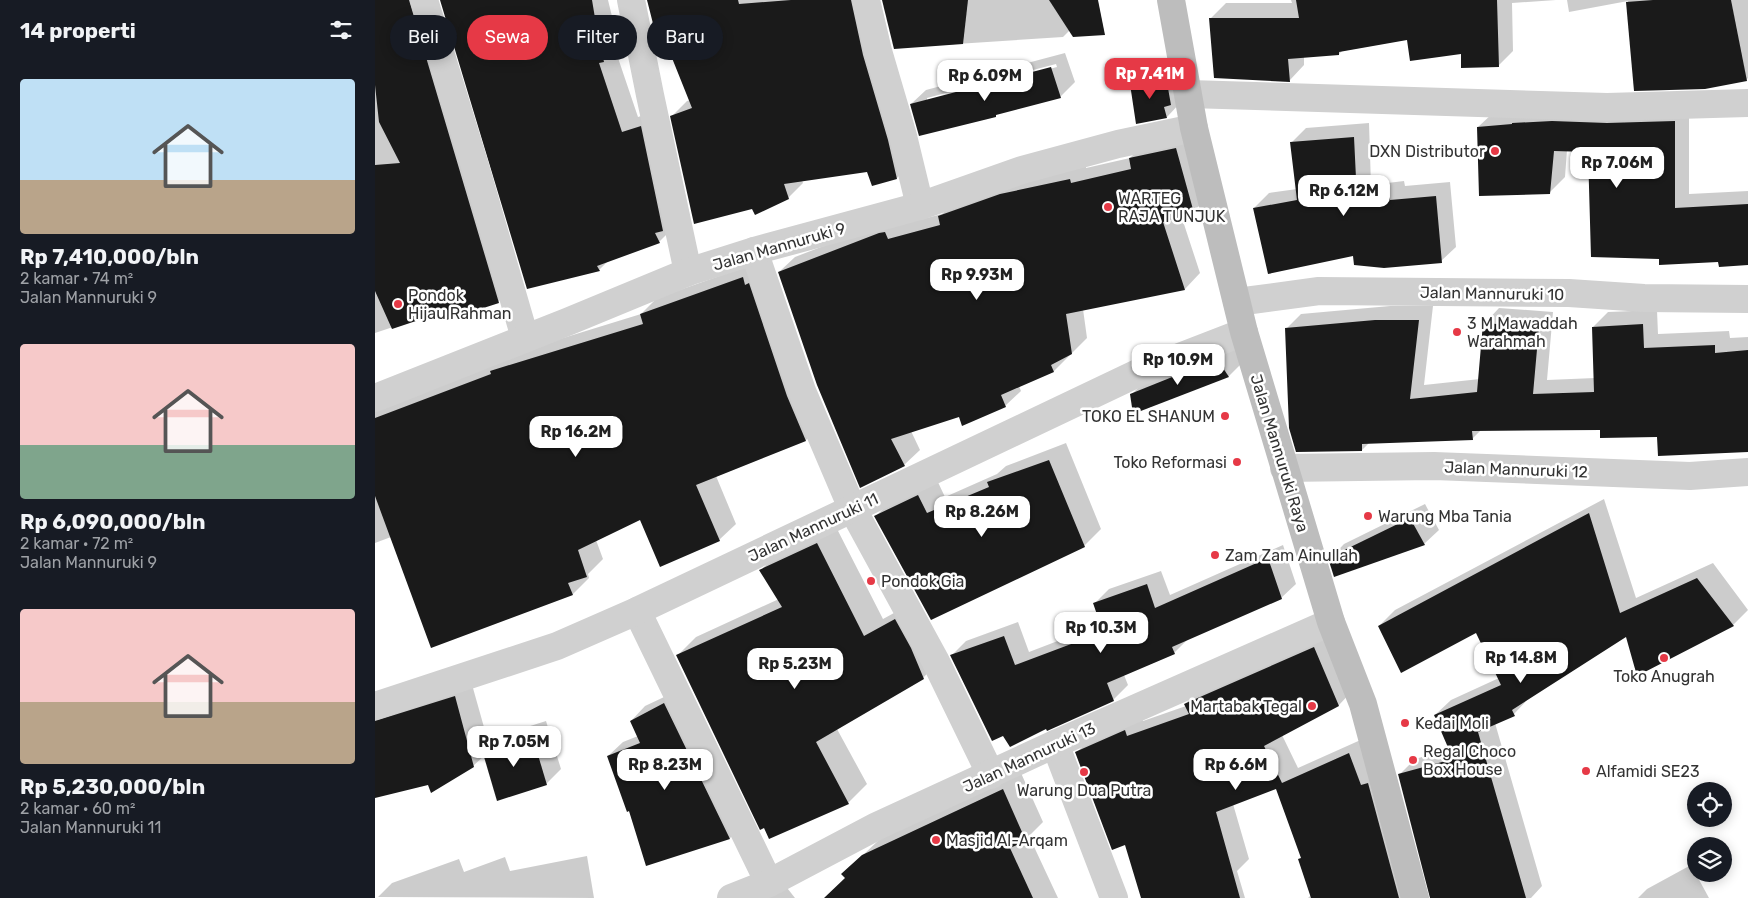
<!DOCTYPE html>
<html lang="id">
<head>
<meta charset="utf-8">
<style>
  body { margin:0; font-family:Rubik,sans-serif; background:#242831; color:#f1f3f6; height:100vh; display:flex; flex-direction:column; font-size:19px; white-space:nowrap }
  * { box-sizing:border-box; margin:0 }
  p { font-size:16px; color:#9ea1a6 }
  .icon { flex:none; width:28px; height:28px; fill:none; stroke:currentColor; stroke-width:2; stroke-linecap:round; stroke-linejoin:round }
  .map { position:relative; flex:1; overflow:hidden }
  .panel { display:flex; flex-direction:column; background:#171b24; width:375px }
  .panel>* { flex:none }
  .hud { position:absolute; left:15px; top:15px; width:475px; height:45px; display:flex; gap:10px }
  .controls { position:absolute; left:1312px; top:782px; display:grid; gap:10px }
  .controls a { display:grid; place-items:center; width:45px; height:45px; border-radius:50%; background:#171b24; box-shadow:0 2px 12px #0003; font-size:25px }
  .price { position:absolute; translate:-50% -42px; padding:0 11px; border-radius:10px; background:#fff; color:#222; font-size:16px; line-height:32px; filter:drop-shadow(0 1px 2px #0008) }
  .price::after { content:''; position:absolute; left:50%; top:30px; width:15px; height:11px; margin-left:-8px; background:inherit; clip-path:polygon(0 0,100% 0,50% 100%) }
  .price.on { background:#e63946; color:#fff }
  ul { padding:0; list-style:none }
  li { display:grid; align-content:center; gap:10px; height:265px; padding:0 20px }
  li span { display:grid; place-items:center; height:155px; border-radius:5px; color:#555 }
  li>.icon { margin-inline-start:auto }
  span .icon { width:90px; height:90px; fill:#fffc; stroke-width:1 }
  li b { font-size:21px }
  h2 { display:flex; justify-content:space-between; align-items:center; height:60px; padding:0 20px; font-size:21px }
  .chip { padding:0 18px; border-radius:22px; background:#171b24; box-shadow:0 2px 12px #0003; font-size:18px; line-height:45px }
  .chip.on { background:#e63946; color:#fff }
  main { display:flex; flex:1; min-height:0 }
  .map>svg:first-child { display:block }
  .shadow { fill:#0003; fill-rule:evenodd }
  .building { fill:#1a1a1a }
  .lines { fill:none; stroke-linecap:round; stroke-linejoin:round }
  .street { stroke:#d0d0d0; stroke-width:28 }
  .secondary { stroke:#bdbdbd; stroke-width:28 }
  .poi-dot { fill:#e63946; stroke:#fff; stroke-width:2 }
  .labels { text-anchor:middle; stroke-width:5; stroke-linejoin:round; paint-order:stroke }
  .poi-label { font-size:16px; fill:#333; stroke:#fff; text-anchor:start }
  .street-label { font-size:16px; fill:#333; stroke:#fff }
</style>
</head>
<body>
<main>
<section class="panel">
<h2>14 properti<svg class="icon" aria-label="filters" viewBox="0 0 24 24"><path d="M4 7h16M4 17h16"/><circle cx="9" cy="7" r="2"/><circle cx="15" cy="17" r="2"/></svg></h2>
<ul>
<li><span style="background:linear-gradient(#bfe0f5 65%,#b9a48a 0)"><svg class="icon" aria-label="home" viewBox="0 0 24 24"><path d="M3 11l9-7 9 7M6 9v11h12V9"/></svg></span><div><b>Rp 7,410,000/bln</b><p>2 kamar · 74 m²</p><p>Jalan Mannuruki 9</p></div></li>
<li><span style="background:linear-gradient(#f6c9c9 65%,#7fa58c 0)"><svg class="icon" aria-label="home" viewBox="0 0 24 24"><path d="M3 11l9-7 9 7M6 9v11h12V9"/></svg></span><div><b>Rp 6,090,000/bln</b><p>2 kamar · 72 m²</p><p>Jalan Mannuruki 9</p></div></li>
<li><span style="background:linear-gradient(#f6c9c9 60%,#b9a48a 0)"><svg class="icon" aria-label="home" viewBox="0 0 24 24"><path d="M3 11l9-7 9 7M6 9v11h12V9"/></svg></span><div><b>Rp 5,230,000/bln</b><p>2 kamar · 60 m²</p><p>Jalan Mannuruki 11</p></div></li>
</ul>
</section>
<div class="map">
<svg width="1373" height="898" viewBox="0 0 1373 898">
  <rect width="100%" height="100%" fill="#fff"/>
  <g class="shadow">
    <polygon points="0,0 53,0 139,286 123,302 66,311 0,333"/>
    <polygon points="67,0 233,0 244,45 240,49 263,117 281,111 300,226 284,242 234,260 224,270"/>
    <polygon points="272,0 493,0 536,163 522,178 493,171 427,180 428,183 413,198 378,208 297,116 312,101 315,100 294,47"/>
    <polygon points="508,0 701,0 703,22 688,37 520,48"/>
    <polygon points="916,0 1181,0 1137,3 1138,51 1123,66 1087,52 1034,39 967,51 964,54 929,57 929,65 915,80 836,18 851,3 917,3"/>
    <polygon points="1192,0 1373,0 1373,78 1371,80 1260,89 1253,1 1194,12"/>
    <path d="M690,53l10,29 -15,15 -62,16 -3,3 -84,-12 15,-14zM681,64l1,3 -130,34v-3z"/>
    <polygon points="805,63 806,102 792,117 756,84 771,70"/>
    <polygon points="1314,106 1314,194 1373,191 1373,264 1285,258 1215,151 1192,150 1190,177 1175,192 1103,127 1118,113"/>
    <polygon points="994,123 996,185 1029,181 1030,186 1075,182 1081,247 1066,261 980,255 879,208 894,193 922,189 916,143 931,128"/>
    <polygon points="816,133 834,196 818,212 806,215 825,273 810,289 708,309 712,338 679,371 644,386 646,391 630,406 584,416 536,431 545,450 529,465 404,272 420,257 521,218 528,224 567,214 580,201 711,164 711,168 755,158 771,142"/>
    <polygon points="384,262 447,423 431,440 341,476 361,524 344,540 266,519 221,540 228,559 213,574 214,578 198,594 16,537 0,543 0,408 133,355 266,314 282,298"/>
    <polygon points="1015,306 1058,306 1049,385 1105,379 1110,323 1124,308 1178,312 1172,380 1220,378 1218,327 1233,312 1282,310 1283,334 1354,331 1355,338 1373,337 1373,452 1283,436 1226,429 1106,430 1097,439 994,443 987,450 911,329 926,314"/>
    <polygon points="857,345 868,362 854,376 760,412 757,394 772,379"/>
    <polygon points="691,443 726,529 709,546 501,516 518,499 561,478 570,497 622,474 631,466"/>
    <polygon points="1229,499 1261,598 1338,563 1373,610 1358,625 1252,635 1154,698 1139,714 1120,723 1167,886 1156,898 933,898 936,895 927,858 901,788 858,804 874,859 862,871 870,898 767,898 751,844 701,753 717,737 766,715 768,721 811,706 810,704 826,689 954,632 979,689 964,705 907,735 923,768 990,738 1052,898 1056,898 1024,775 1040,759 1075,749 1060,715 1076,700 1124,678 1101,631 1004,626 1020,610"/>
    <polygon points="1050,504 1064,530 1049,544 955,559 969,544"/>
    <polygon points="460,525 508,619 539,602 566,659 548,678 462,729 492,784 473,803 395,837 302,656 321,637 404,599 385,571 404,552"/>
    <polygon points="908,545 921,584 906,598 814,638 799,653 749,675 753,685 738,700 577,655 591,641 643,622 654,652 727,624 719,604 734,589 786,571 795,595"/>
    <polygon points="96,681 114,745 123,736 171,721 186,769 171,784 110,755 98,766 54,783 0,797 0,709"/>
    <polygon points="304,690 369,824 355,838 272,865 254,810 233,756 248,742 263,736 256,721 270,706"/>
    <polygon points="646,773 668,822 654,836 683,898 450,898 471,878 468,874 506,838"/>
    <polygon points="212,856 219,898 3,897 17,883 84,859 89,872 130,857 135,871"/>
    <polygon points="1316,865 1334,898 1263,898 1272,889"/>
    <polygon points="409,884 420,898 374,898"/>
  </g>
  <g class="building">
    <polygon points="0,0 34,0 124,303 68,321 65,313 17,329 0,291 0,165 25,163 4,122 0,85"/>
    <polygon points="65,0 217,0 223,36 229,62 224,63 247,132 266,126 288,231 280,233 285,243 222,266 225,271 152,289"/>
    <polygon points="272,0 363,0 364,4 416,0 476,0 488,55 513,140 522,179 497,186 492,172 409,184 414,199 380,215 377,209 319,224 295,116 317,108 293,48 285,51"/>
    <polygon points="507,0 593,0 588,44 519,49"/>
    <polygon points="674,0 723,0 730,35 698,37"/>
    <polygon points="921,0 1122,0 1124,67 1086,68 1086,54 1035,61 1032,40 964,52 964,55 913,59 915,82 839,78 834,18 924,18"/>
    <polygon points="1278,0 1356,0 1372,81 1330,89 1259,91 1251,2"/>
    <polygon points="676,67 686,98 621,115 621,117 544,136 535,104"/>
    <polygon points="791,77 796,105 789,107 792,118 761,124 755,84"/>
    <polygon points="1177,121 1232,123 1300,121 1300,208 1373,204 1373,265 1344,267 1343,262 1284,265 1284,259 1216,257 1213,152 1179,151 1175,194 1104,196 1102,127 1137,124 1137,123"/>
    <polygon points="979,137 982,199 1014,195 1015,200 1061,196 1067,263 1009,268 979,265 978,256 893,274 878,208 922,200 915,142"/>
    <polygon points="801,148 819,213 788,222 810,290 691,314 697,354 676,365 679,372 626,395 631,407 587,426 584,417 516,439 530,466 485,488 442,385 403,272 504,233 510,232 513,239 565,225 563,216 625,194 695,179 696,183 756,169 754,158"/>
    <polygon points="368,277 370,285 374,283 412,396 431,441 321,485 345,541 285,567 265,520 203,550 212,577 193,583 198,595 56,648 0,496 0,418 116,374 115,371 268,324 265,314"/>
    <polygon points="1000,320 1044,320 1035,399 1102,392 1108,323 1164,327 1158,394 1219,392 1217,327 1268,324 1269,348 1340,345 1340,353 1373,350 1373,452 1283,456 1282,437 1225,438 1225,430 1097,431 1098,440 987,444 987,451 921,452 914,428 910,328"/>
    <polygon points="842,359 854,377 758,414 755,394"/>
    <polygon points="674,460 710,547 556,620 499,516 543,495 552,513 614,487 612,482"/>
    <polygon points="1214,513 1245,613 1322,578 1359,626 1262,676 1251,637 1137,710 1140,716 1103,732 1151,898 1055,898 1023,774 1078,759 1059,715 1126,685 1101,633 1026,673 1003,626"/>
    <polygon points="1035,518 1050,545 959,577 953,558"/>
    <polygon points="442,543 489,636 520,619 536,648 549,679 441,742 474,804 394,839 389,828 385,830 301,655 407,607 384,570"/>
    <polygon points="893,558 907,599 797,647 800,654 732,683 739,701 672,731 671,729 635,747 628,736 617,741 575,655 629,636 640,665 728,632 718,603 772,584 780,608"/>
    <polygon points="939,647 964,706 889,746 907,783 974,753 986,785 993,783 1024,898 936,898 923,859 926,858 901,789 841,812 865,898 766,898 750,845 737,850 700,752 750,730 752,736 814,714 809,704"/>
    <polygon points="80,696 99,767 56,793 53,785 0,798 0,721"/>
    <polygon points="289,703 355,839 271,866 254,811 252,812 232,756 265,743 255,721"/>
    <polygon points="157,735 172,785 122,801 107,750"/>
    <polygon points="628,789 651,841 635,848 658,898 449,898 470,878 466,874 487,855"/>
  </g>
  <g class="lines">
    <g class="street">
      <polyline points="49,0 100,166 150,338"/>
      <polyline points="256,0 275,95 313,272"/>
      <polyline points="491,0 503,51 528,136 545,206"/>
      <polyline points="814,94 1232,107 1373,103"/>
      <polyline points="379,251 427,391 477,508 560,660 616,775"/>
      <polyline points="862,302 944,291 1194,293 1269,298 1373,299"/>
      <polyline points="0,398 192,322 313,272 379,251 545,206 647,170 743,144 819,128"/>
      <polyline points="909,468 1059,466 1315,476 1373,472"/>
      <polyline points="262,611 394,883"/>
      <polyline points="0,706 182,646 262,611 763,373 869,332"/>
      <polyline points="680,744 739,898"/>
      <polyline points="356,898 394,883 502,826 680,744 956,622"/>
    </g>
    <polyline class="secondary" points="796,0 819,128 869,332 956,622 988,704 1040,898"/>
  </g>
  <g class="poi-dot">
    <circle cx="1120" cy="151" r="5"/>
    <circle cx="733" cy="207" r="5"/>
    <circle cx="23" cy="304" r="5"/>
    <circle cx="1082" cy="332" r="5"/>
    <circle cx="850" cy="416" r="5"/>
    <circle cx="862" cy="462" r="5"/>
    <circle cx="993" cy="516" r="5"/>
    <circle cx="840" cy="555" r="5"/>
    <circle cx="496" cy="581" r="5"/>
    <circle cx="1289" cy="658" r="5"/>
    <circle cx="937" cy="706" r="5"/>
    <circle cx="1030" cy="723" r="5"/>
    <circle cx="1038" cy="760" r="5"/>
    <circle cx="1211" cy="771" r="5"/>
    <circle cx="709" cy="772" r="5"/>
    <circle cx="561" cy="840" r="5"/>
  </g>
  <g class="labels">
    <g class="poi-label">
      <text x="1110" y="157" text-anchor="end">DXN Distributor</text>
      <text x="743" y="204">WARTEG<tspan x="743" dy="18">RAJA TUNJUK</tspan></text>
      <text x="33" y="301">Pondok<tspan x="33" dy="18">Hijau Rahman</tspan></text>
      <text x="1092" y="329">3 M Mawaddah<tspan x="1092" dy="18">Warahmah</tspan></text>
      <text x="840" y="422" text-anchor="end">TOKO EL SHANUM</text>
      <text x="852" y="468" text-anchor="end">Toko Reformasi</text>
      <text x="1003" y="522">Warung Mba Tania</text>
      <text x="850" y="561">Zam Zam Ainullah</text>
      <text x="506" y="587">Pondok Gia</text>
      <text x="1289" y="682" text-anchor="middle">Toko Anugrah</text>
      <text x="927" y="712" text-anchor="end">Martabak Tegal</text>
      <text x="1040" y="729">Kedai Moli</text>
      <text x="1048" y="757">Regal Choco<tspan x="1048" dy="18">Box House</tspan></text>
      <text x="1221" y="777">Alfamidi SE23</text>
      <text x="709" y="796" text-anchor="middle">Warung Dua Putra</text>
      <text x="571" y="846">Masjid Al-Arqam</text>
    </g>
    <g class="street-label">
      <text transform="translate(404 246) rotate(-16)" y="6">Jalan Mannuruki 9</text>
      <text transform="translate(1117 293) rotate(1)" y="6">Jalan Mannuruki 10</text>
      <text transform="translate(905 453) rotate(73)" y="6">Jalan Mannuruki Raya</text>
      <text transform="translate(1141 469) rotate(2)" y="6">Jalan Mannuruki 12</text>
      <text transform="translate(438 527) rotate(-25)" y="6">Jalan Mannuruki 11</text>
      <text transform="translate(654 757) rotate(-25)" y="6">Jalan Mannuruki 13</text>
    </g>
  </g>
</svg>
<div class="controls">
<a><svg class="icon" aria-label="locate" viewBox="0 0 24 24"><circle cx="12" cy="12" r="6"/><path d="M12 2v4M12 18v4M2 12h4M18 12h4"/></svg></a>
<a><svg class="icon" aria-label="layers" viewBox="0 0 24 24"><path d="M12 4l9 5-9 5-9-5zM3 14l9 5 9-5"/></svg></a>
</div>
<b class="price on" style="left:775px;top:100px">Rp 7.41M</b>
<b class="price" style="left:610px;top:102px">Rp 6.09M</b>
<b class="price" style="left:1242px;top:189px">Rp 7.06M</b>
<b class="price" style="left:969px;top:217px">Rp 6.12M</b>
<b class="price" style="left:602px;top:301px">Rp 9.93M</b>
<b class="price" style="left:803px;top:386px">Rp 10.9M</b>
<b class="price" style="left:201px;top:458px">Rp 16.2M</b>
<b class="price" style="left:607px;top:538px">Rp 8.26M</b>
<b class="price" style="left:726px;top:654px">Rp 10.3M</b>
<b class="price" style="left:1146px;top:684px">Rp 14.8M</b>
<b class="price" style="left:420px;top:690px">Rp 5.23M</b>
<b class="price" style="left:139px;top:768px">Rp 7.05M</b>
<b class="price" style="left:290px;top:791px">Rp 8.23M</b>
<b class="price" style="left:861px;top:791px">Rp 6.6M</b>
<div class="hud">
<a class="chip">Beli</a>
<a class="chip on">Sewa</a>
<a class="chip">Filter</a>
<a class="chip">Baru</a>
</div>
</div>
</main>
</body>
</html>
